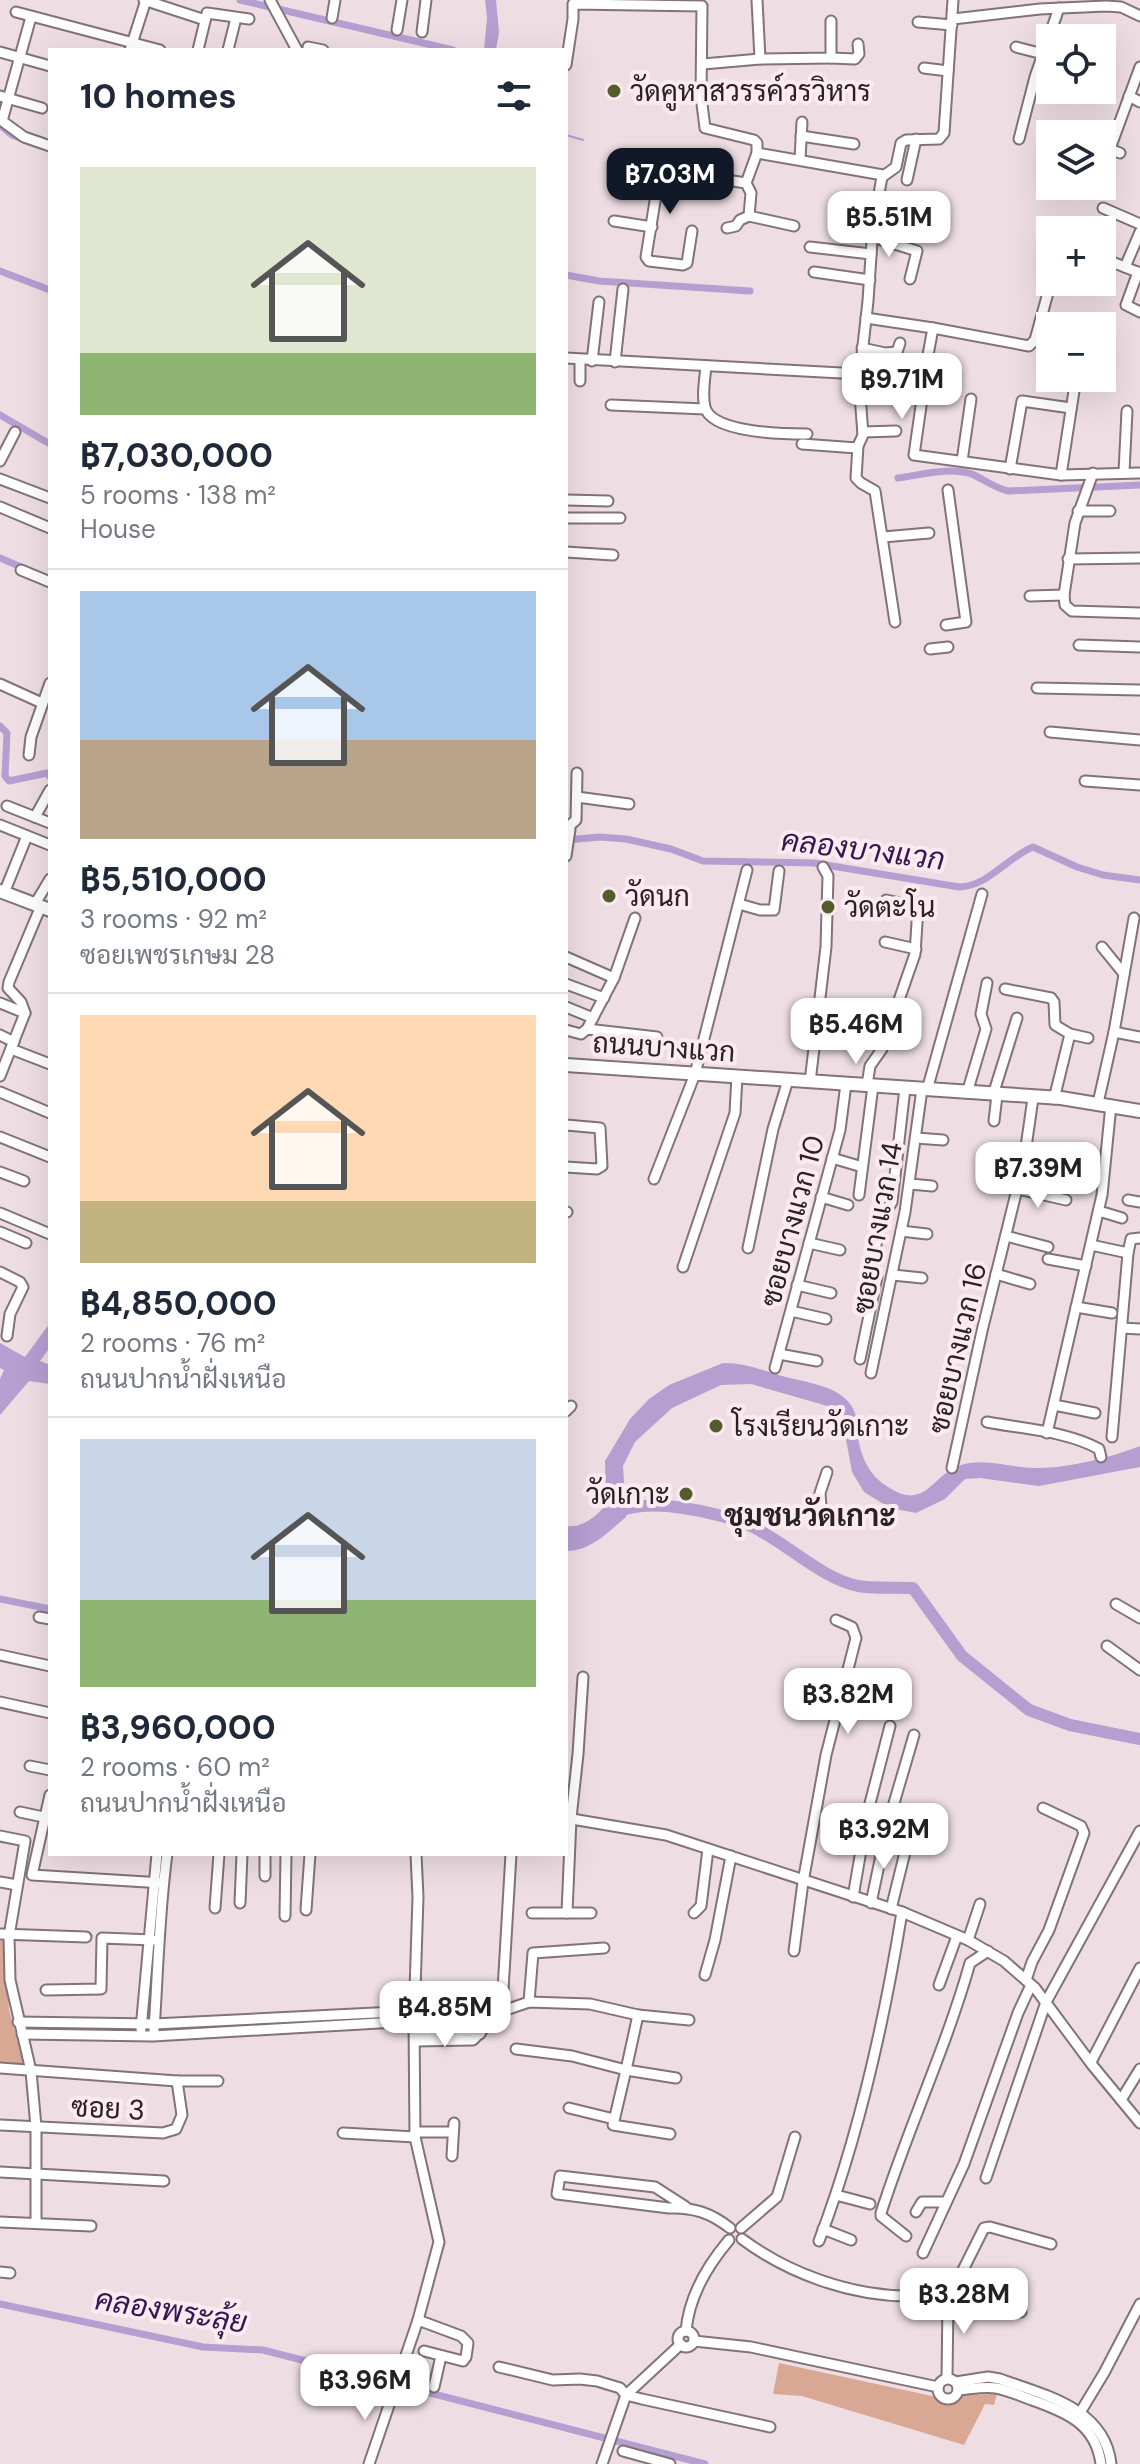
<!DOCTYPE html>
<html lang="en">
<head>
<meta charset="utf-8">
<style>
  body { margin:0; font-family:"DM Sans",Sarabun,sans-serif; background:#f6f6f7; color:#1f2937; height:100vh; display:flex; flex-direction:column; font-size:30px; white-space:nowrap }
  * { box-sizing:border-box; margin:0 }
  p { font-size:26px; color:#747a83 }
  .icon { flex:none; width:44px; height:44px; fill:none; stroke:currentColor; stroke-width:2; stroke-linecap:round; stroke-linejoin:round }
  .map { position:relative; flex:1; overflow:hidden }
  .side { position:absolute; left:48px; top:48px; width:520px; height:1808px; display:flex; flex-direction:column; background:#fff; border-radius:0px; box-shadow:0 8px 32px #0002 }
  .side>* { flex:none }
  .controls { position:absolute; left:1036px; top:24px; display:grid; gap:16px }
  .controls a { display:grid; place-items:center; width:80px; height:80px; border-radius:0px; background:#fff; box-shadow:0 8px 32px #0002; font-size:40px }
  .price { position:absolute; translate:-50% -68px; padding:0 18px; border-radius:16px; background:#fff; color:#222; font-size:26px; line-height:52px; filter:drop-shadow(0 2px 4px #0008) }
  .price::after { content:''; position:absolute; left:50%; top:48px; width:24px; height:18px; margin-left:-12px; background:inherit; clip-path:polygon(0 0,100% 0,50% 100%) }
  .price.active { background:#111827; color:#fff }
  ul { padding:0; list-style:none }
  li { display:grid; align-content:center; gap:16px; height:424px; padding:0 32px }
  li+li { border-top:2px solid #e0e1e3 }
  li span { display:grid; place-items:center; height:248px; border-radius:0px; color:#555 }
  li>.icon { margin-inline-start:auto }
  span .icon { width:144px; height:144px; fill:#fffc; stroke-width:1 }
  li b { font-size:34px }
  h2 { display:flex; justify-content:space-between; align-items:center; height:96px; padding:0 32px; font-size:34px }
  .map>svg:first-child { display:block }
  .green { fill:#d9a894 }
  .water { fill:#b59fd1 }
  .lines { fill:none; stroke-linecap:round; stroke-linejoin:round }
  .stream { stroke:#b59fd1; stroke-width:2 }
  .canal { stroke:#b59fd1; stroke-width:7 }
  .river { stroke:#b59fd1; stroke-width:12 }
  .minor-casing { stroke:#817378; stroke-width:13 }
  .major-casing { stroke:#817378; stroke-width:16 }
  .minor { stroke:#fff; stroke-width:9 }
  .major { stroke:#fff; stroke-width:12 }
  .poi-dot { fill:#535c2b; stroke:#fbebf1; stroke-width:3 }
  .labels { text-anchor:middle; stroke-width:8; stroke-linejoin:round; paint-order:stroke }
  .poi-label { font-size:28px; fill:#282224; stroke:#fbebf1; text-anchor:start }
  .street-label { font-size:28px; fill:#282224; stroke:#fbebf1 }
  .water-label { font-size:30px; font-style:italic; fill:#351651; stroke:#fbebf1 }
  .neighbourhood-label { font-size:30px; font-weight:bold; fill:#282224; stroke:#fbebf1 }
</style>
</head>
<body>
<div class="map">
<svg width="1140" height="2464" viewBox="0 0 1140 2464">
  <rect width="100%" height="100%" fill="#eedee3"/>
  <g class="green">
    <polygon points="0,1941 3,1941 9,2010 25,2067 0,2065"/>
    <polygon points="779,2363 932,2396 943,2401 955,2402 961,2395 997,2394 994,2405 985,2404 964,2445 802,2396 773,2394"/>
  </g>
  <g class="water">
    <polygon points="485,0 496,0 499,32 496,50 484,50 487,18"/>
    <polygon points="50,1323 50,1347 40,1361 50,1365 50,1384 29,1381 0,1415 0,1379 4,1370 0,1368 0,1343 25,1357"/>
    <path d="M723,1363c23,0 38,7 59,13 24,7 63,9 73,37 3,7 2,17 3,24 3,21 12,39 30,50 38,25 44,-13 73,-22 25,-8 53,4 78,3 29,0 74,-11 101,-22v21l-101,19 -59,-8 -15,1 -20,20 -29,14 -26,-5 -26,-16 -12,-20 -10,-54 -11,-11 -80,-23 -30,1 -49,23 -37,34 -12,24 3,51c-18,15 -35,34 -60,34v-25c17,2 29,-9 40,-21l-1,-44 25,-42 19,-20 20,-14z"/>
  </g>
  <g class="lines">
    <polyline class="stream" points="566,135 583,140"/>
    <g class="canal">
      <polyline points="240,0 453,50"/>
      <polyline points="0,125 12,135 25,140"/>
      <polyline points="0,271 50,290"/>
      <polyline points="566,275 599,281 750,291"/>
      <polyline points="0,415 50,444"/>
      <path d="M898,478c23,-3 53,-12 76,-3 12,6 21,13 34,16l132,-6"/>
      <polyline points="0,558 26,569"/>
      <polyline points="0,726 7,733 5,776 9,781 47,773 50,777"/>
      <path d="M566,840l34,-3 26,2 45,10 32,12 111,2 145,24c30,-1 47,-29 74,-40l44,20 26,8 37,5"/>
      <polyline points="0,1599 50,1609"/>
      <polyline points="0,2304 203,2347 263,2350 705,2464"/>
    </g>
    <path class="river" d="M615,1515c24,-21 108,-2 136,11 35,16 69,52 107,60 17,3 38,1 55,2l49,68 67,54 41,15 70,14"/>
    <defs>
      <g id="minor">
        <polyline points="144,0 205,20"/>
        <polyline points="270,0 297,50"/>
        <polyline points="757,0 760,59"/>
        <polyline points="16,12 160,50"/>
        <polyline points="31,17 2,121 24,137 50,146"/>
        <polyline points="332,18 335,0"/>
        <polyline points="953,19 1040,9 1106,6 1121,7 1140,16"/>
        <polyline points="918,22 952,25"/>
        <polyline points="397,30 402,0"/>
        <polyline points="422,32 426,0"/>
        <polyline points="308,47 323,50"/>
        <polyline points="1016,47 1043,54"/>
        <polyline points="130,50 146,0"/>
        <polyline points="198,50 207,13 249,19"/>
        <polyline points="228,50 236,18"/>
        <polyline points="0,52 50,66"/>
        <polyline points="831,58 855,59 859,54 858,44"/>
        <polyline points="703,64 760,59 831,58 831,21"/>
        <polyline points="566,65 573,19 573,4 702,6 701,96 705,128 754,140 757,143 757,153 883,175"/>
        <polyline points="924,68 948,71"/>
        <polyline points="0,96 42,108"/>
        <polyline points="1129,96 1140,102"/>
        <polyline points="801,136 854,144"/>
        <polyline points="1019,139 1035,77 1059,8"/>
        <polyline points="1120,153 1112,150 1111,146 1140,67"/>
        <polyline points="800,159 802,122"/>
        <polyline points="907,180 916,139"/>
        <polyline points="746,183 751,193 749,216 794,226"/>
        <polyline points="1103,208 1140,224"/>
        <polyline points="614,221 652,227"/>
        <polyline points="727,228 736,226 740,220 749,216"/>
        <polyline points="692,231 687,263 683,265 649,261 646,257 660,170 746,183 757,153"/>
        <polyline points="872,237 917,251 910,279"/>
        <polyline points="810,247 871,254"/>
        <polyline points="1102,258 1140,273"/>
        <polyline points="1125,267 1140,232"/>
        <polyline points="814,272 870,280"/>
        <polyline points="1138,272 1126,305 1140,312"/>
        <polyline points="866,318 933,328 1029,346 1035,340 1051,282"/>
        <polyline points="1040,322 1063,326"/>
        <polyline points="1102,334 1103,334"/>
        <polyline points="1035,340 1050,344"/>
        <polyline points="862,348 885,353 897,352 900,343"/>
        <polyline points="566,358 860,374 915,386 923,382 933,328"/>
        <polyline points="592,361 599,302"/>
        <polyline points="615,362 623,289"/>
        <path d="M706,366c-1,13 -5,32 0,44 11,23 79,24 101,24"/>
        <polyline points="580,381 580,360"/>
        <polyline points="923,392 914,455 1061,475 1140,473"/>
        <polyline points="611,405 705,409"/>
        <polyline points="863,432 896,431"/>
        <polyline points="802,444 857,448"/>
        <polyline points="0,461 15,432"/>
        <polyline points="962,461 971,399"/>
        <polyline points="1010,469 1022,401 1071,408"/>
        <polyline points="1124,472 1127,411"/>
        <polyline points="1093,473 1075,523 1064,595 1065,605 1072,611 1140,613"/>
        <polyline points="1061,475 1076,378"/>
        <polyline points="0,479 50,498"/>
        <polyline points="566,500 608,501"/>
        <polyline points="0,507 50,528"/>
        <polyline points="1078,511 1110,511"/>
        <polyline points="566,518 620,518"/>
        <polyline points="883,537 929,533"/>
        <polyline points="566,552 613,555"/>
        <polyline points="1068,559 1140,558"/>
        <polyline points="21,570 50,582"/>
        <polyline points="1030,596 1064,595"/>
        <polyline points="895,622 875,491 861,483 856,478 858,446 863,435 859,381 868,301 873,226 882,177 896,167 901,143 906,140 939,139 944,133 953,0"/>
        <polyline points="946,625 966,622 948,490"/>
        <polyline points="1079,645 1140,647"/>
        <polyline points="930,649 948,647"/>
        <polyline points="0,684 42,703"/>
        <polyline points="1037,688 1140,690"/>
        <polyline points="1050,732 1140,740"/>
        <polyline points="29,755 31,737 50,683"/>
        <polyline points="1085,781 1140,785"/>
        <polyline points="577,797 629,804"/>
        <polyline points="7,806 50,823"/>
        <polyline points="35,817 50,790"/>
        <polyline points="0,825 50,845"/>
        <polyline points="569,826 576,820 577,773"/>
        <polyline points="566,856 570,829"/>
        <polyline points="4,893 27,836"/>
        <polyline points="35,904 50,879"/>
        <polyline points="739,904 760,910 774,910 779,871"/>
        <polyline points="885,942 916,949"/>
        <polyline points="1102,947 1124,974"/>
        <polyline points="566,957 614,978"/>
        <polyline points="566,984 604,998"/>
        <polyline points="1005,989 1051,998 1054,1002 1055,1025 1070,1034 1088,1038"/>
        <polyline points="0,1003 25,1013"/>
        <polyline points="566,1007 593,1018"/>
        <polyline points="817,1028 850,1032"/>
        <polyline points="587,1029 657,1037"/>
        <polyline points="566,1030 581,1034 587,1029 614,978 635,918"/>
        <polyline points="1114,1032 1140,1037"/>
        <polyline points="0,1035 14,1042"/>
        <polyline points="11,1049 50,1064"/>
        <polyline points="0,1076 25,1013 21,1002 8,988 9,982 41,906"/>
        <polyline points="810,1082 826,947 828,876 823,867"/>
        <polyline points="867,1085 870,1066 882,1049 915,954 918,907 886,900"/>
        <polyline points="927,1090 982,894"/>
        <polyline points="0,1092 50,1113"/>
        <polyline points="967,1093 986,1029 981,1014 987,983"/>
        <polyline points="993,1095 1017,1018"/>
        <polyline points="1054,1099 1070,1034"/>
        <polyline points="1098,1103 1114,1032 1134,918"/>
        <polyline points="994,1121 997,1095"/>
        <polyline points="566,1125 600,1128 602,1166 597,1169 566,1167"/>
        <polyline points="0,1137 50,1157"/>
        <polyline points="916,1138 943,1140"/>
        <polyline points="832,1158 859,1166"/>
        <polyline points="1024,1161 1044,1165"/>
        <polyline points="0,1172 24,1181"/>
        <polyline points="654,1179 695,1074 747,870"/>
        <polyline points="910,1184 932,1186"/>
        <polyline points="1018,1189 1066,1200"/>
        <polyline points="859,1195 873,1086"/>
        <polyline points="821,1197 848,1205"/>
        <polyline points="1128,1200 1140,1202"/>
        <polyline points="1099,1211 1122,1218"/>
        <polyline points="566,1212 567,1212"/>
        <polyline points="0,1213 50,1234"/>
        <polyline points="901,1231 927,1234"/>
        <polyline points="0,1232 26,1243"/>
        <polyline points="1006,1236 1048,1247"/>
        <polyline points="809,1243 840,1250"/>
        <polyline points="1091,1245 1128,1253 1112,1437"/>
        <polyline points="748,1248 773,1129 788,1080"/>
        <polyline points="1128,1253 1131,1239 1140,1238"/>
        <polyline points="1048,1259 1086,1266"/>
        <polyline points="683,1267 735,1113 737,1076"/>
        <polyline points="0,1272 20,1282 23,1287 10,1314 7,1336"/>
        <polyline points="996,1274 1030,1284"/>
        <polyline points="893,1275 922,1278"/>
        <polyline points="797,1285 831,1293"/>
        <polyline points="1076,1307 1112,1313"/>
        <polyline points="791,1311 826,1319"/>
        <polyline points="1122,1328 1140,1329"/>
        <polyline points="779,1354 817,1361"/>
        <polyline points="860,1359 877,1277 872,1259 884,1215 892,1202 905,1088"/>
        <polyline points="775,1368 840,1130 846,1084"/>
        <polyline points="871,1373 905,1212 922,1089"/>
        <polyline points="1054,1405 1095,1413"/>
        <polyline points="566,1411 571,1406"/>
        <path d="M987,1422c36,7 80,9 112,27l2,8"/>
        <polyline points="1047,1433 1102,1195 1111,1105"/>
        <polyline points="952,1468 982,1331 1024,1161 1033,1098"/>
        <polyline points="821,1507 820,1493 827,1472"/>
        <polyline points="1116,1604 1140,1618"/>
        <polyline points="39,1617 50,1619"/>
        <polyline points="1107,1646 1140,1670"/>
        <polyline points="0,1655 50,1666"/>
        <polyline points="0,1702 50,1713"/>
        <polyline points="30,1766 50,1770"/>
        <polyline points="50,1795 32,1875 163,1883"/>
        <polyline points="20,1812 48,1818"/>
        <polyline points="566,1818 666,1835 902,1912 968,1940 1004,1961 1035,1988 1093,2066 1140,2123"/>
        <polyline points="0,1836 25,1841 9,1936 10,1980 31,2071 36,2127 36,2223"/>
        <polyline points="265,1876 265,1854"/>
        <polyline points="0,1882 17,1885"/>
        <polyline points="853,1897 867,1815 890,1726"/>
        <polyline points="240,1903 242,1854"/>
        <polyline points="871,1903 887,1827 914,1735"/>
        <polyline points="215,1908 219,1854"/>
        <polyline points="891,1909 908,1840"/>
        <polyline points="306,1910 310,1854"/>
        <polyline points="532,1913 591,1913"/>
        <polyline points="567,1913 571,1818 578,1754 583,1677"/>
        <polyline points="694,1913 701,1906 708,1849"/>
        <polyline points="285,1916 286,1854"/>
        <polyline points="0,1934 86,1937"/>
        <polyline points="968,1940 980,1904"/>
        <polyline points="794,1951 803,1882 826,1755 856,1638 852,1627 836,1620"/>
        <polyline points="705,1975 715,1940 731,1856"/>
        <polyline points="1026,1980 1032,1962 1049,1930 1084,1833 1081,1826 1043,1808"/>
        <polyline points="939,1985 957,1936"/>
        <polyline points="46,1990 101,1989 102,1938 153,1940"/>
        <polyline points="503,1990 511,1854"/>
        <polyline points="529,2002 533,1953 604,1948"/>
        <circle cx="493" cy="2016" r="8"/>
        <polyline points="500,2012 529,2002 590,2004 638,2015 689,2020"/>
        <polyline points="638,2015 626,2070 676,2078"/>
        <polyline points="18,2022 154,2024 415,2011"/>
        <polyline points="141,2029 157,1854"/>
        <path d="M154,2030c4,-59 5,-117 13,-176"/>
        <polyline points="415,2033 472,2031 480,2034"/>
        <polyline points="22,2034 153,2036 414,2021"/>
        <polyline points="415,2041 473,2040 489,2023"/>
        <polyline points="516,2049 572,2056 626,2070 613,2125 670,2134"/>
        <polyline points="1091,2062 1140,1968"/>
        <polyline points="0,2068 177,2081 218,2081"/>
        <polyline points="1121,2100 1140,2069"/>
        <polyline points="569,2108 614,2119"/>
        <polyline points="0,2125 163,2133 176,2129 182,2115 177,2081"/>
        <polyline points="415,2132 453,2132"/>
        <polyline points="343,2133 415,2137"/>
        <polyline points="452,2156 454,2123"/>
        <polyline points="0,2172 164,2181"/>
        <polyline points="986,2178 1046,2002 1140,1831"/>
        <polyline points="836,2195 870,2204"/>
        <path d="M686,2207l-31,-20 -95,-11 -3,18 112,14c24,-1 42,5 61,20"/>
        <polyline points="916,2212 922,2202 946,2202"/>
        <polyline points="0,2222 91,2226"/>
        <polyline points="741,2228 777,2197 795,2137"/>
        <polyline points="823,2229 851,2240"/>
        <path d="M906,2236l-25,-20v-3c27,-85 65,-165 89,-250l18,-12"/>
        <path d="M742,2239c47,35 109,57 167,57 15,0 34,-11 48,-8 21,4 44,17 64,24"/>
        <path d="M819,2241c40,-105 65,-218 83,-329"/>
        <polyline points="923,2253 964,2164 1018,2013 1031,1985"/>
        <polyline points="0,2272 10,2273"/>
        <polyline points="418,2320 461,2336 468,2343 466,2357 463,2361 424,2351"/>
        <path d="M686,2331c3,-35 21,-65 43,-91"/>
        <circle cx="686" cy="2339" r="8"/>
        <polyline points="694,2341 751,2347 938,2387"/>
        <polyline points="499,2367 553,2380 580,2379 597,2381 620,2388 626,2395 642,2399 770,2427"/>
        <polyline points="947,2378 948,2300 984,2228 990,2227 1051,2244"/>
        <circle cx="948" cy="2389" r="10"/>
        <path d="M956,2382l32,-5 12,2c44,16 105,29 111,85"/>
        <polyline points="434,2387 441,2356"/>
        <path d="M958,2390c13,-1 26,-4 38,-2 12,2 24,8 36,12 34,12 64,24 69,64"/>
        <polyline points="1078,2416 1104,2373 1140,2304"/>
        <polyline points="623,2451 670,2464"/>
        <polyline points="369,2464 418,2320 439,2242 415,2137 414,2021 418,1897 416,1854"/>
        <polyline points="602,2464 626,2395 681,2344"/>
      </g>
      <g id="major">
        <polyline points="0,891 50,910"/>
        <polyline points="566,1065 1061,1098 1140,1111"/>
      </g>
    </defs>
    <use href="#minor" class="minor-casing"/>
    <use href="#major" class="major-casing"/>
    <use href="#minor" class="minor"/>
    <use href="#major" class="major"/>
  </g>
  <g class="poi-dot">
    <circle cx="614" cy="91" r="8"/>
    <circle cx="609" cy="896" r="8"/>
    <circle cx="828" cy="907" r="8"/>
    <circle cx="716" cy="1426" r="8"/>
    <circle cx="686" cy="1494" r="8"/>
  </g>
  <g class="labels">
    <g class="poi-label">
      <text x="630" y="101">วัดคูหาสวรรค์วรวิหาร</text>
      <text x="625" y="906">วัดนก</text>
      <text x="844" y="917">วัดตะโน</text>
      <text x="732" y="1436">โรงเรียนวัดเกาะ</text>
      <text x="670" y="1504" text-anchor="end">วัดเกาะ</text>
    </g>
    <g class="street-label">
      <text transform="translate(664 1047) rotate(4)" y="10">ถนนบางแวก</text>
      <text transform="translate(792 1221) rotate(-75)" y="10">ซอยบางแวก 10</text>
      <text transform="translate(877 1228) rotate(-80)" y="10">ซอยบางแวก 14</text>
      <text transform="translate(957 1348) rotate(-77)" y="10">ซอยบางแวก 16</text>
      <text transform="translate(108 2108) rotate(3)" y="10">ซอย 3</text>
    </g>
    <g class="water-label">
      <text transform="translate(863 850) rotate(7)" y="10">คลองบางแวก</text>
      <text transform="translate(171 2311) rotate(9)" y="10">คลองพระลุ้ย</text>
    </g>
    <g class="neighbourhood-label">
      <text x="810" y="1526">ชุมชนวัดเกาะ</text>
    </g>
  </g>
</svg>
<div class="controls">
<a><svg class="icon" aria-label="locate" viewBox="0 0 24 24"><circle cx="12" cy="12" r="6"/><path d="M12 2v4M12 18v4M2 12h4M18 12h4"/></svg></a>
<a><svg class="icon" aria-label="layers" viewBox="0 0 24 24"><path d="M12 4l9 5-9 5-9-5zM3 14l9 5 9-5"/></svg></a>
<a>+</a>
<a>−</a>
</div>
<b class="price active" style="left:670px;top:216px">฿7.03M</b>
<b class="price" style="left:889px;top:259px">฿5.51M</b>
<b class="price" style="left:902px;top:421px">฿9.71M</b>
<b class="price" style="left:856px;top:1066px">฿5.46M</b>
<b class="price" style="left:1038px;top:1210px">฿7.39M</b>
<b class="price" style="left:848px;top:1736px">฿3.82M</b>
<b class="price" style="left:884px;top:1871px">฿3.92M</b>
<b class="price" style="left:445px;top:2049px">฿4.85M</b>
<b class="price" style="left:964px;top:2336px">฿3.28M</b>
<b class="price" style="left:365px;top:2422px">฿3.96M</b>
<section class="side">
<h2>10 homes<svg class="icon" aria-label="filters" viewBox="0 0 24 24"><path d="M4 7h16M4 17h16"/><circle cx="9" cy="7" r="2"/><circle cx="15" cy="17" r="2"/></svg></h2>
<ul>
<li><span style="background:linear-gradient(#dfe7d0 75%,#8fb573 0)"><svg class="icon" aria-label="home" viewBox="0 0 24 24"><path d="M3 11l9-7 9 7M6 9v11h12V9"/></svg></span><div><b>฿7,030,000</b><p>5 rooms · 138 m²</p><p>House</p></div></li>
<li><span style="background:linear-gradient(#a9c7e8 60%,#b9a48a 0)"><svg class="icon" aria-label="home" viewBox="0 0 24 24"><path d="M3 11l9-7 9 7M6 9v11h12V9"/></svg></span><div><b>฿5,510,000</b><p>3 rooms · 92 m²</p><p>ซอยเพชรเกษม 28</p></div></li>
<li><span style="background:linear-gradient(#ffd9b3 75%,#c2b280 0)"><svg class="icon" aria-label="home" viewBox="0 0 24 24"><path d="M3 11l9-7 9 7M6 9v11h12V9"/></svg></span><div><b>฿4,850,000</b><p>2 rooms · 76 m²</p><p>ถนนปากน้ำฝั่งเหนือ</p></div></li>
<li><span style="background:linear-gradient(#c9d6e8 65%,#8fb573 0)"><svg class="icon" aria-label="home" viewBox="0 0 24 24"><path d="M3 11l9-7 9 7M6 9v11h12V9"/></svg></span><div><b>฿3,960,000</b><p>2 rooms · 60 m²</p><p>ถนนปากน้ำฝั่งเหนือ</p></div></li>
</ul>
</section>
</div>
</body>
</html>
